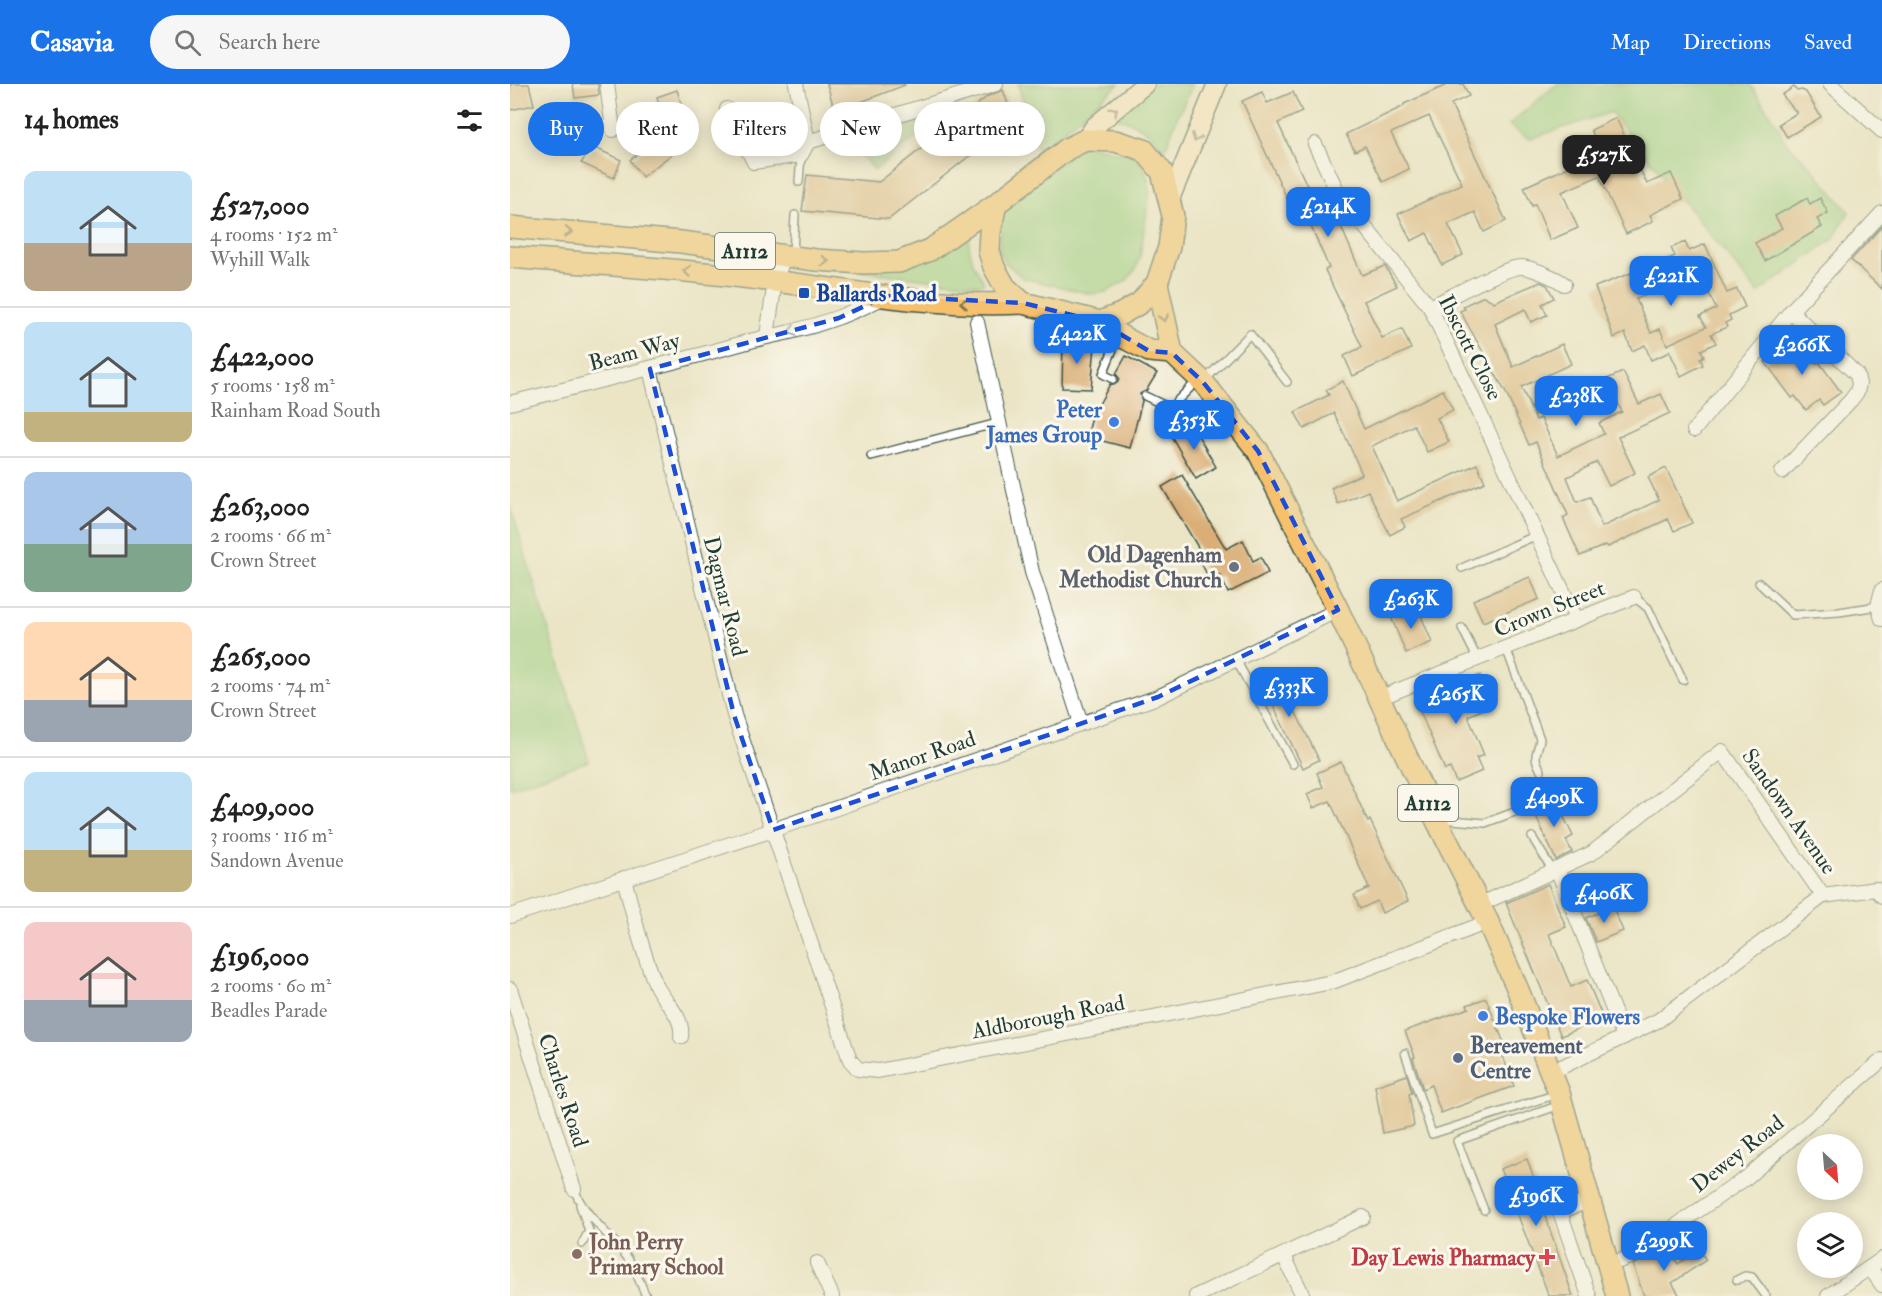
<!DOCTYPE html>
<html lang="en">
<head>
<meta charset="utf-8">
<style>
  body { margin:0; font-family:"IM FELL Double Pica",serif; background:#f6f6f6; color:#222; height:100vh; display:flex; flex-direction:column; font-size:22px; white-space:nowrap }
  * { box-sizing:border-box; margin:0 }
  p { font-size:20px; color:#767676 }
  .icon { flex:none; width:33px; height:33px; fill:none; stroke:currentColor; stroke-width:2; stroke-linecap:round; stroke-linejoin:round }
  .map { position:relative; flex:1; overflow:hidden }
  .side { display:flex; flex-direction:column; background:#fff; width:510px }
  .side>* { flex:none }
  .hud { position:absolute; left:18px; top:18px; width:570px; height:54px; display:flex; gap:12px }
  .needle { width:39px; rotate:154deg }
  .tools { position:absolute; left:1287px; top:1050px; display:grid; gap:12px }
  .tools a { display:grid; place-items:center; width:66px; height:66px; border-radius:50%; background:#fff; box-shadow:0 3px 15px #0003; font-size:30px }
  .price { position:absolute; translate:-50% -51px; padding:0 14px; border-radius:12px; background:#1a73e8; color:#fff; font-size:20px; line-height:39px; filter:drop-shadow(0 2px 3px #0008) }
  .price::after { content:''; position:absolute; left:50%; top:36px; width:18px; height:14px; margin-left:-9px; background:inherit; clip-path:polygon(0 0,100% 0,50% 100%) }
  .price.current { background:#222; color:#fff }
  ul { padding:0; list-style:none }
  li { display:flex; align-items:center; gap:18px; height:150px; padding:0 24px }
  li+li { border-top:2px solid #e0e0e0 }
  li span { display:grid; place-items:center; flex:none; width:168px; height:120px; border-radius:12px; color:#555 }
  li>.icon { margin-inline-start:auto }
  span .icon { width:72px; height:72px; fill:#fffc; stroke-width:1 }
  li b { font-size:26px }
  h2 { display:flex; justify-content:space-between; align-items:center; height:72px; padding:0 24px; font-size:26px }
  .pill { padding:0 21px; border-radius:27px; background:#fff; box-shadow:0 3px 15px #0003; font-size:21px; line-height:54px }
  .pill.current { background:#1a73e8; color:#fff }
  header { display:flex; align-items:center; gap:36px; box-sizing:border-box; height:84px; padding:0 30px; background:#1a73e8; color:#fff }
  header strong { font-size:28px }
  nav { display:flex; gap:33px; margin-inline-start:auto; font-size:21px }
  .search { width:420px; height:54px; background:#f6f6f6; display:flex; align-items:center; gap:15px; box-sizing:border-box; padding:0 21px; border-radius:33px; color:#767676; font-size:22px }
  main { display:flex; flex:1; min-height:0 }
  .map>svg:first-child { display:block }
  .green { fill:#97d084; stroke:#5b865c; stroke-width:1.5 }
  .building { fill:#daae76; fill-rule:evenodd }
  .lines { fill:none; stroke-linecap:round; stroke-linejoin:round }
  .lane-casing { stroke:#3e564a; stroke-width:10 }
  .street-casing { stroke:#3e564a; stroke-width:16 }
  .secondary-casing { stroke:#3e564a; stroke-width:21 }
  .primary-casing { stroke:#3e564a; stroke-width:24 }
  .lane { stroke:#fff; stroke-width:7 }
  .street { stroke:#fff; stroke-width:14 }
  .secondary { stroke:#fce6c4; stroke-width:18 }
  .primary { stroke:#f7c06c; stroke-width:21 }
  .oneway { stroke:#8e927c }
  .oneway2 { stroke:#80784d }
  .oneway3 { stroke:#8f9e9a }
  .marked { fill:none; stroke:#1d4ed8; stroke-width:4.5; stroke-dasharray:12 8; stroke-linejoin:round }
  .transit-dot { fill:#1a4fb4; stroke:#fbf7ec; stroke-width:2 }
  .shop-dot { fill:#3f7fe0; stroke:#fbf7ec; stroke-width:2 }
  .worship-dot { fill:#6b7280; stroke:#fbf7ec; stroke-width:2 }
  .service-dot { fill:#5c6f8a; stroke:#fbf7ec; stroke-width:2 }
  .education-dot { fill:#8d6e63; stroke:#fbf7ec; stroke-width:2 }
  .health-dot { fill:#e0444e; stroke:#fbf7ec; stroke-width:2 }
  .labels { text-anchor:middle; stroke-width:6; stroke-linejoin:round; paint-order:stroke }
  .shield { fill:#fbf7ec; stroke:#61756b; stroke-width:1.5 }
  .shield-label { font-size:21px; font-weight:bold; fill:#1f3d34 }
  .transit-label { font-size:22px; font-weight:bold; fill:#164399; stroke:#fbf7ec; text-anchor:start }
  .street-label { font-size:22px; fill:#1f3d34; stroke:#fbf7ec }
  .shop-label { font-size:22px; font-weight:bold; fill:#366cbe; stroke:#fbf7ec; text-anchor:end }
  .worship-label { font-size:22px; font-weight:bold; fill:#5b616d; stroke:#fbf7ec; text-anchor:end }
  .service-label { font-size:22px; font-weight:bold; fill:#4e5e75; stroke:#fbf7ec; text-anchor:start }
  .education-label { font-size:22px; font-weight:bold; fill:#785e54; stroke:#fbf7ec; text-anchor:start }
  .health-label { font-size:22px; font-weight:bold; fill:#be3a42; stroke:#fbf7ec; text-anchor:end }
</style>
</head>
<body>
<header>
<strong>Casavia</strong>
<div class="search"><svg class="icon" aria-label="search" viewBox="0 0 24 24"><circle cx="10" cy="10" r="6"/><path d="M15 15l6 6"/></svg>Search here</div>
<nav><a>Map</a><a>Directions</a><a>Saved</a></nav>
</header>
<main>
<section class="side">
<h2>14 homes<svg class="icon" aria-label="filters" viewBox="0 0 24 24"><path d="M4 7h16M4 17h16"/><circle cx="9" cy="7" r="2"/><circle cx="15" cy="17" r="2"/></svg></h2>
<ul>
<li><span style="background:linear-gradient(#bfe0f5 60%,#b9a48a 0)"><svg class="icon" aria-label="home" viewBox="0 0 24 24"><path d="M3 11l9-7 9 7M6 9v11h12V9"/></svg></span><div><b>£527,000</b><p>4 rooms · 152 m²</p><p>Wyhill Walk</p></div></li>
<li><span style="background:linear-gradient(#bfe0f5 75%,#c2b280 0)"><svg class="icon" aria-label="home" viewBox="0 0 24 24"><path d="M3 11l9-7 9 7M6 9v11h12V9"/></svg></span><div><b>£422,000</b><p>5 rooms · 158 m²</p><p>Rainham Road South</p></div></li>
<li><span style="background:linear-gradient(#a9c7e8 60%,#7fa58c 0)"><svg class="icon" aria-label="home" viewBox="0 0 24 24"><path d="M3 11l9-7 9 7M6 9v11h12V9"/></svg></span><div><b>£263,000</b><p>2 rooms · 66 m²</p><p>Crown Street</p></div></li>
<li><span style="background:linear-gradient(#ffd9b3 65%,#9aa5b1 0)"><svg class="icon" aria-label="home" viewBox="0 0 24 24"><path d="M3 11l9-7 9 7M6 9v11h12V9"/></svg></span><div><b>£265,000</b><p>2 rooms · 74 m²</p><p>Crown Street</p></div></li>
<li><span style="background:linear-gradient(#bfe0f5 65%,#c2b280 0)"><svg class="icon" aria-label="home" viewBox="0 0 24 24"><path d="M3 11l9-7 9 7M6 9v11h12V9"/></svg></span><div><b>£409,000</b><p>3 rooms · 116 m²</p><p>Sandown Avenue</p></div></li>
<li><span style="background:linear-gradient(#f6c9c9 65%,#9aa5b1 0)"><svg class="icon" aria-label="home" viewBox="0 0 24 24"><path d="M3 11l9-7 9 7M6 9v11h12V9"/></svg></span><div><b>£196,000</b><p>2 rooms · 60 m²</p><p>Beadles Parade</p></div></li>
</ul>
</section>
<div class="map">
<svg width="1372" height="1212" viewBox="0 0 1372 1212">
  <rect width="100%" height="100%" fill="#fbf7ec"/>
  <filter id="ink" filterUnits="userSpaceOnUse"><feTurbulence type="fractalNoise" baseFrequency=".0167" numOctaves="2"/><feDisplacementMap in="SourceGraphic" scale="12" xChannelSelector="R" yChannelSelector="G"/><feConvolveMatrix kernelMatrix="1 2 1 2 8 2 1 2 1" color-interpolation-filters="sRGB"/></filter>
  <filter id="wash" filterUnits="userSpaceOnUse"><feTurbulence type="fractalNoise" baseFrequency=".008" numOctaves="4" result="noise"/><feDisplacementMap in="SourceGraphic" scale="24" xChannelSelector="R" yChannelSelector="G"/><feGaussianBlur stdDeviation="1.35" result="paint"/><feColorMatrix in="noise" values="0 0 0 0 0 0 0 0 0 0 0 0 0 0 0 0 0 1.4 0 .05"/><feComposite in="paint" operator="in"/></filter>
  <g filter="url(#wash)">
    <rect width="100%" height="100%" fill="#ebe5c6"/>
    <g class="green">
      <polygon points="508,0 609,0 528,68"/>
      <path d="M631,0h52l-17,36 -11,30 -3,-1c-11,-19 -29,-28 -50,-33z"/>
      <polygon points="1047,0 1240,0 1268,42 1274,57 1298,79 1339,128 1323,155 1248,209 1101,28 1019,55 999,41"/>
      <polygon points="407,37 412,48 365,86 340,59"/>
      <polygon points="573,60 625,72 633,82 638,95 640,107 630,172 626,185 616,197 596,208 581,210 513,194 495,178 489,166 491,128"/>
      <polygon points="459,145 459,163 463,179 474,198 471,201 296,181 377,180"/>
      <polygon points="0,421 79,677 0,704"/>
    </g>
    <g id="blocks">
      <g class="building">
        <polygon points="0,0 19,0 24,21 0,26"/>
        <polygon points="63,0 88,0 89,11 65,14"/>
        <polygon points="317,0 394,0 395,1 325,28"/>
        <polygon points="939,0 953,0 959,12 941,20 996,137 974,148 965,128 938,140 953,171 932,181 917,149 901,157 888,130 952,100 919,32 881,49 899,85 873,98 855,62 845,67 836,50 894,22 894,20"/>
        <polygon points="1284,3 1287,7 1292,6 1296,8 1311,33 1277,53 1269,40 1287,29 1272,11"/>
        <polygon points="167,6 178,41 156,47 147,13"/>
        <polygon points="493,6 504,37 379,135 292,127 297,91 369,98 478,12"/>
        <polygon points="752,8 757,19 783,8 792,28 768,39 806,121 819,115 852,191 875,182 887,202 854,217 872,254 892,245 901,265 843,292 834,272 852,263 815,186 819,184 790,117 780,121 732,17"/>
        <polygon points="67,24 70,39 52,43 49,29"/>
        <polygon points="1106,34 1137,100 1161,89 1173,115 1140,131 1143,137 1116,150 1089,92 1052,108 1068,144 1040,156 1025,120 1022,122 1014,103 1092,68 1081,46"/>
        <polygon points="149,54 162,70 132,93 120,76"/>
        <polygon points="83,63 111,76 104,94 71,79"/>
        <polygon points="1297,114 1300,120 1310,114 1318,129 1307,135 1312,143 1255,177 1245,159 1272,144 1265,132"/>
        <polygon points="1372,142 1372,205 1341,176"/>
        <path d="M1175,158l4,9 16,-7 22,49 10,-4 8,18 -16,8 2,5 -6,3 2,4 -16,7 5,9 -15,7 3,6 -4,2 3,7 -22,11 -12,-26 1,2 -19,8 -6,-15 -13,6 -7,-18 -11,5 -19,-51 80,-31 -4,-8zM1194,198l12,27 -16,7 6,11 -39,18 -7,-16 -9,4 -15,-34 31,-13 2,4 15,-7 3,7z"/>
        <polygon points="1030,198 1037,201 1044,214 1032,220 1037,231 1021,238 1015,225 985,240 1003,283 1052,260 1061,280 1011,303 1026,336 1031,334 1048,372 1094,350 1089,339 1112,328 1097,295 1113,288 1129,320 1151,310 1160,329 1108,353 1125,389 1099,402 1087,378 1057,393 1067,418 1080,413 1092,443 1149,416 1138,393 1156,384 1182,439 1164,447 1158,435 1098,463 1096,461 1070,472 1053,434 1058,431 1026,358 1019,361 996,309 950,227 955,225 953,222 974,212 984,218"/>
        <polygon points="1286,254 1306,280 1309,278 1331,308 1313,321 1309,316 1296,326 1285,312 1282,314 1255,278"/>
        <polygon points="553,255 585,262 581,305 552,304"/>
        <polygon points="616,272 647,289 636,307 630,310 632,317 620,364 577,353 582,333 600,300 604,301 608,298 609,294 606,290"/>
        <polygon points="833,297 854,345 933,306 943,326 927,334 939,358 917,368 904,341 862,362 887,417 967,380 975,398 891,435 895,443 880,451 858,407 828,420 821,404 852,390 837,356 824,329 794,345 785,328 819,311 816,306"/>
        <polygon points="681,339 706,383 686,395 660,350 667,350"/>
        <polygon points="672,391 716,465 733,456 743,477 751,473 758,489 718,509 710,491 700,496 690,477 695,475 652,403"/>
        <polygon points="1020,493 1029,515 973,538 963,516"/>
        <polygon points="907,522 922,558 896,569 881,533"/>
        <polygon points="764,584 809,676 793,684 749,591"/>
        <polygon points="970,591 983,621 958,632 974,671 966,674 972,687 946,698 940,684 935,686 905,616 946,599 946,601"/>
        <polygon points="831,678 858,738 860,736 898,817 872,829 867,817 850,825 844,811 859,804 820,717 803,724 797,710 813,703 807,689"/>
        <polygon points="1045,715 1063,752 1056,756 1062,768 1046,776 1023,726"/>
        <polygon points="1038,800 1056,843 1039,850 1061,903 1077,896 1093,934 1051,952 996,819"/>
        <polygon points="1103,823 1113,847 1086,858 1076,834"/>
        <polygon points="976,914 998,969 992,970 1004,1002 931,1029 921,1001 913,1005 903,974 905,973 895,947 959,924 957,921"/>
        <polygon points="897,991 902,1009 899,1010 904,1042 873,1049 865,1002"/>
        <polygon points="1017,1075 1029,1108 1027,1109 1063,1212 1039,1212 990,1085"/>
        <polygon points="1154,1161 1168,1180 1189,1165 1196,1176 1162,1199 1170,1212 1134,1212 1123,1181"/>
      </g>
    </g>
  </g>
  <g filter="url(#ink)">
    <use href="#blocks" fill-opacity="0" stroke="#3e564a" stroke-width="1.5"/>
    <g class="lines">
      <defs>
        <g id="lane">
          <polyline points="289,98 291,71"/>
          <polyline points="283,170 285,131"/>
          <polyline points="603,295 593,290 608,253"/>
          <polyline points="694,297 740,250 777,298"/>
          <polyline points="635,312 660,324 687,297"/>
          <polyline points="664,345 704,315"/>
          <polyline points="361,372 488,339"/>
          <polyline points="952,484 1027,451"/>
          <polyline points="1249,499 1283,531 1329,528 1368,522"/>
          <polyline points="1124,513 1138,524 1173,596"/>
          <polyline points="952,544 968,576"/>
          <path d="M996,564l34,91c-3,17 -8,14 1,32"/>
          <polyline points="726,576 783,680"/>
          <polyline points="931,735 975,739 1010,726"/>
          <polyline points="1022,753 1043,787"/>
          <polyline points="895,969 922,1050 1047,1010"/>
          <path d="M64,1105c10,27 36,45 53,68 8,11 13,26 19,39"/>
          <polyline points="70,1121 79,1147 72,1160"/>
          <polyline points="974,1126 947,1057 1050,1021"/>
          <polyline points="1227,1196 1235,1192 1242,1193 1256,1212"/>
        </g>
        <g id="street">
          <polyline points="97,0 103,46"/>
          <polyline points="1320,0 1372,47"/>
          <polyline points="217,25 244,78 291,71 298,58 286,0"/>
          <polyline points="298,58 486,0"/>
          <polyline points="805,60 829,111 920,223 1066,535"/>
          <path d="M920,223c19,-9 74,-40 91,-40 10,0 35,11 43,17"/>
          <polyline points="467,238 522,488 571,639"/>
          <polyline points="257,252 265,197 274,173"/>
          <polyline points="140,285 224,631 340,976 348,985 368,987 822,898 978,838"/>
          <path d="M0,319c82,-20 163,-40 244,-63 12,-3 24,-5 36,-8 33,-8 64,-19 94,-35"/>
          <polyline points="1184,346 1281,227 1372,129"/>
          <polyline points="1272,388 1341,316 1347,308 1349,300 1347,291 1281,227"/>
          <polyline points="1372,506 1368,522 1372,535"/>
          <polyline points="869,614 1124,513"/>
          <polyline points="1047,785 1114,953"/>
          <path d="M114,794c9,35 18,74 32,107 8,18 28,30 25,52"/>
          <polyline points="1313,812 1366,805 1372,812"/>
          <polyline points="969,821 1082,769 1212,667 1313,812 1149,936 1041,988"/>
          <polyline points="0,832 263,746 648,613 828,526"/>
          <polyline points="0,905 64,1105"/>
          <polyline points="774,1172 793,1212"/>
          <polyline points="307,1179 322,1212"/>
          <polyline points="1098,1181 1120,1173 1236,1094 1372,976"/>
          <polyline points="1360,1184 1372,1201"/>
          <polyline points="686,1212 853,1133"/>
          <polyline points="1079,1212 1050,1128 1080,1116"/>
          <polyline points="1318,1212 1372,1175"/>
        </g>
        <g id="secondary">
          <polyline points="575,56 584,43 635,0"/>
          <polyline points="660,115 707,0"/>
        </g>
        <g id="primary">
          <polyline points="0,143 171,158 306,176 354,179 389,178 420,166 486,120 557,65 575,56 605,57 634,66 652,88 663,132 659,163 647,199 630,219 611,230 590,238 513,219 495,203 484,183 479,167 480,148 486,120"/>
          <path d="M0,173c80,7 161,11 241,21 90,11 181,30 272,25"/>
          <polyline points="647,199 662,269"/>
          <polyline points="590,238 609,251 639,267 662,269 693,298 748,367 828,526 926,735 978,838 1008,906 1049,1009 1107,1212"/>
        </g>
      </defs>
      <use href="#lane" class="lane-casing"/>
      <use href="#street" class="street-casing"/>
      <use href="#secondary" class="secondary-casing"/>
      <use href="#primary" class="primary-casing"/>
      <use href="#lane" class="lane"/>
      <use href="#street" class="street"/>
      <use href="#secondary" class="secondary"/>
      <use href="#primary" class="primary"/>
    </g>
    <defs><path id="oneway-chevron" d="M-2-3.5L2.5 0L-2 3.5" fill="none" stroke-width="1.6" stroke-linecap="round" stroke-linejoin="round" transform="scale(1.5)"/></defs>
    <g class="oneway">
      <use href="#oneway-chevron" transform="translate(604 27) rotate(-40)"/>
      <use href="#oneway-chevron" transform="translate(686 54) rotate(112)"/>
    </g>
    <g class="oneway2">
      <use href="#oneway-chevron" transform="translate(58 148) rotate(5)"/>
      <use href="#oneway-chevron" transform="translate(315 177) rotate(4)"/>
      <use href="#oneway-chevron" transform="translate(177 187) rotate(-174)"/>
      <use href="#oneway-chevron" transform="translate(454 219) rotate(-175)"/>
      <use href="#oneway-chevron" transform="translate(654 234) rotate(76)"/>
    </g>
    <use class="oneway3" href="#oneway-chevron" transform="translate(282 247) rotate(166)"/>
  </g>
  <path d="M0 0H1372V1212H0ZM376,212l137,7 77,19 49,29 23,2 31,29 55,69 80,159 -180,87 -385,133 -39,-115 -84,-346 189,-51z" fill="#ebe5c6" fill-opacity=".55" fill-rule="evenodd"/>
  <path class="marked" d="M376,212l137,7 77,19 49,29 23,2 31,29 55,69 80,159 -180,87 -385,133 -39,-115 -84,-346 189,-51z"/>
  <rect class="transit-dot" x="288" y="203" width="12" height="12" rx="3"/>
  <g class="shop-dot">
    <circle cx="604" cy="338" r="6"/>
    <circle cx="973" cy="932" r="6"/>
  </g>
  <circle class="worship-dot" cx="724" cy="483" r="6"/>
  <circle class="service-dot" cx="948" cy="974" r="6"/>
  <circle class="education-dot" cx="67" cy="1170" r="6"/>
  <path class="health-dot" d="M1034 1164h6v6h6v6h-6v6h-6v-6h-6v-6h6z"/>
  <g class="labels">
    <g class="shield">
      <rect x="205" y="149" width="60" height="36" rx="4.5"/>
      <rect x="888" y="701" width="60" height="36" rx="4.5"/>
    </g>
    <g class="shield-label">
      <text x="235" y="174">A1112</text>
      <text x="918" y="726">A1112</text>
    </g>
    <g class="transit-label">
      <text x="306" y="217">Ballards Road</text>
    </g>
    <g class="street-label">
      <text transform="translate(961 263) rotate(63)" y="8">Ibscott Close</text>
      <text transform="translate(124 267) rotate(-15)" y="8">Beam Way</text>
      <text transform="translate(216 512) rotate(76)" y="8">Dagmar Road</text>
      <text transform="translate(1039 524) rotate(-22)" y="8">Crown Street</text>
      <text transform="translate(412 671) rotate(-19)" y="8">Manor Road</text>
      <text transform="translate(1280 727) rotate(55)" y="8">Sandown Avenue</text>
      <text transform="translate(538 932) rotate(-11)" y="8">Aldborough Road</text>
      <text transform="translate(54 1006) rotate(72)" y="8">Charles Road</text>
      <text transform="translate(1227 1069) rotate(-38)" y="8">Dewey Road</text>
    </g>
    <g class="shop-label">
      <text x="592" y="333">Peter<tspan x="592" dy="25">James Group</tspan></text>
      <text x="985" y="940" text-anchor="start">Bespoke Flowers</text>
    </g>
    <g class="worship-label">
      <text x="712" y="478">Old Dagenham<tspan x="712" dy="25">Methodist Church</tspan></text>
    </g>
    <g class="service-label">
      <text x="960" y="969">Bereavement<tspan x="960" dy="25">Centre</tspan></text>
    </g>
    <g class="education-label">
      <text x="79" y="1165">John Perry<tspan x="79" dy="25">Primary School</tspan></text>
    </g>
    <g class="health-label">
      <text x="1025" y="1181">Day Lewis Pharmacy</text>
    </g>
  </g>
</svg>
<div class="tools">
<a><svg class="needle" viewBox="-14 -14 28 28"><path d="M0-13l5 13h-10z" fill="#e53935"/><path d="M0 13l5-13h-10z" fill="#767676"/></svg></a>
<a><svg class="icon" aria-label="layers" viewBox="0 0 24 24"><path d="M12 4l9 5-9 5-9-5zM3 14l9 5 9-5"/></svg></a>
</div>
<b class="price current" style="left:1094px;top:102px">£527K</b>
<b class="price" style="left:818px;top:154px">£214K</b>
<b class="price" style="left:1161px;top:223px">£221K</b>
<b class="price" style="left:567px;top:281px">£422K</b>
<b class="price" style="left:1292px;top:292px">£266K</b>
<b class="price" style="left:1066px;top:343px">£238K</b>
<b class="price" style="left:684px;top:367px">£353K</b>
<b class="price" style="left:901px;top:546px">£263K</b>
<b class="price" style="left:779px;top:634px">£333K</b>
<b class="price" style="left:946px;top:641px">£265K</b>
<b class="price" style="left:1044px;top:744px">£409K</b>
<b class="price" style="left:1094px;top:840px">£406K</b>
<b class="price" style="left:1026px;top:1143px">£196K</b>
<b class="price" style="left:1154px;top:1188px">£299K</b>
<div class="hud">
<a class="pill current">Buy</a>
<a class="pill">Rent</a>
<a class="pill">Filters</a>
<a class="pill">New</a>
<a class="pill">Apartment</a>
</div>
</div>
</main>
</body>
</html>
